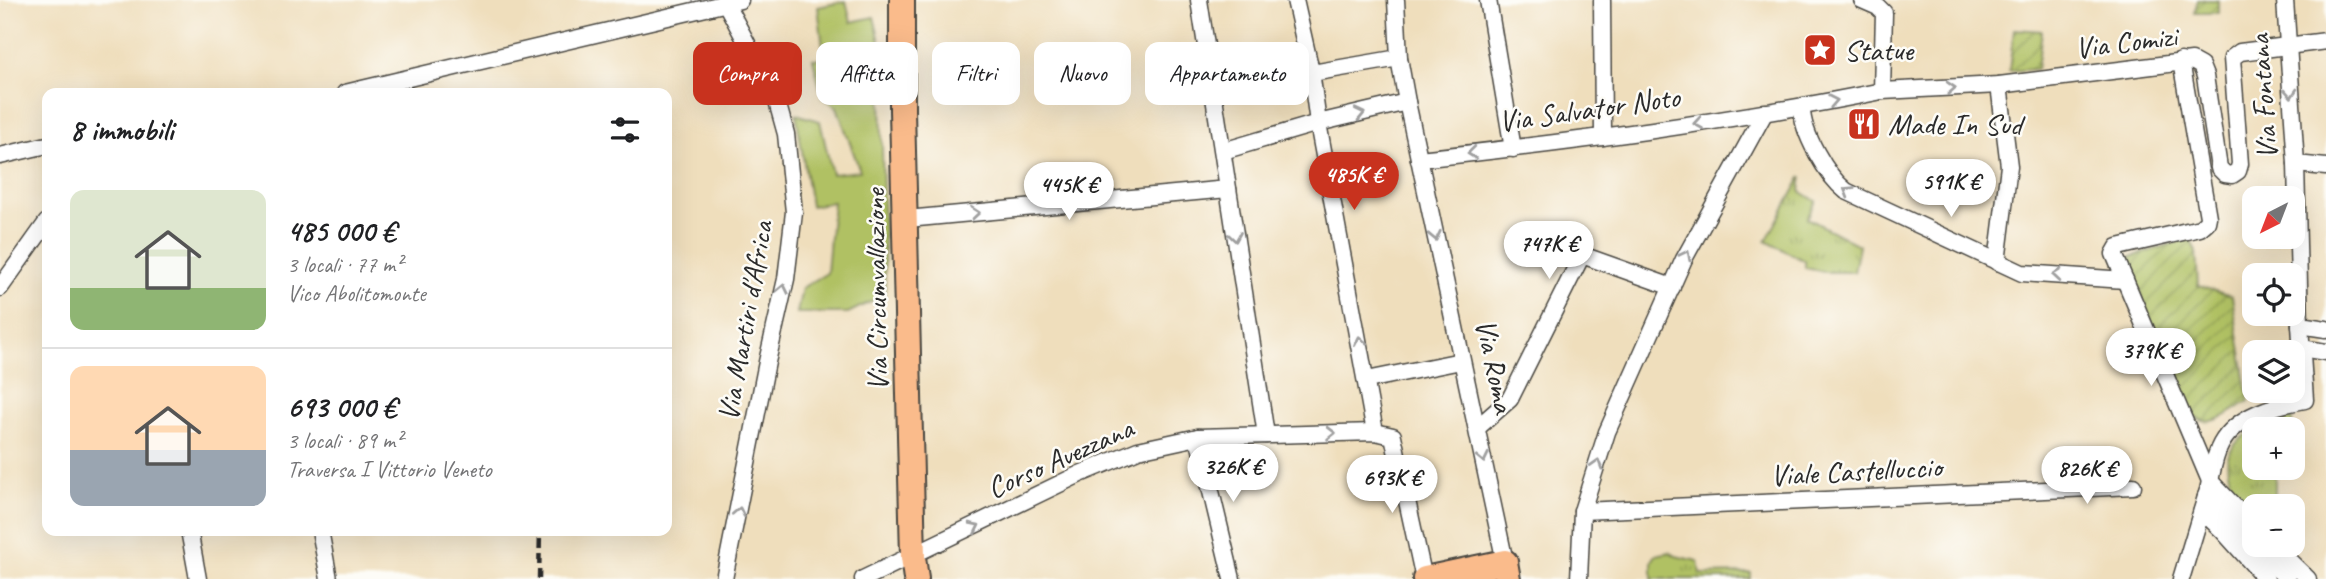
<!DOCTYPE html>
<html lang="it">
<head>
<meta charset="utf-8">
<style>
  body { margin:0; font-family:Caveat,sans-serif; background:#f6f6f6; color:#202124; height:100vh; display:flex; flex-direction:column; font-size:26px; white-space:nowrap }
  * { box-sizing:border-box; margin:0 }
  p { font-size:23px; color:#757577 }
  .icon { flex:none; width:38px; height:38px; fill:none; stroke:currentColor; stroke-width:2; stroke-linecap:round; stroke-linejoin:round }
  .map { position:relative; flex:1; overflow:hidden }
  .details { position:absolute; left:42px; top:88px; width:630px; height:448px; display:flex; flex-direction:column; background:#fff; border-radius:14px; box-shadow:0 7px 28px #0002 }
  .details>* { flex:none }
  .banner { position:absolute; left:693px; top:42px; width:665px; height:63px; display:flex; gap:14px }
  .needle { width:46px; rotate:222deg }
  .tools { position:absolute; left:2242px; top:186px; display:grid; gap:14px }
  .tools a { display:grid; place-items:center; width:63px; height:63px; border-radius:14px; background:#fff; box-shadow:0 7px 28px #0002; font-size:35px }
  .price { position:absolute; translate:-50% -60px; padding:0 16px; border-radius:24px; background:#fff; color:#222; font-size:23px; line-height:46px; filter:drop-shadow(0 2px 4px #0008) }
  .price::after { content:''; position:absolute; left:50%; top:42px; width:21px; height:16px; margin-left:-10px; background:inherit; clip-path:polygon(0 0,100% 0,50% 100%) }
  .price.on { background:#c8321e; color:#fff }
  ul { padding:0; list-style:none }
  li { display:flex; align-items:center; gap:21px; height:175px; padding:0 28px }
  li+li { border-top:2px solid #e0e0e0 }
  li span { display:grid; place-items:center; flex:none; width:196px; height:140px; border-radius:14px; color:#555 }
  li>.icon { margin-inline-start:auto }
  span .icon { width:84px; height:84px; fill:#fffc; stroke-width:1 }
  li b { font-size:30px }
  h2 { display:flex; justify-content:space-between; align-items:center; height:84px; padding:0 28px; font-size:30px }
  .chip { padding:0 24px; border-radius:14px; background:#fff; box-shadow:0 7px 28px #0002; font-size:24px; line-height:63px }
  .chip.on { background:#c8321e; color:#fff }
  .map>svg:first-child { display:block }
  .grass { fill:url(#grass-tufts); stroke:#6e7648; stroke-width:2 }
  .park { fill:#b0c164; stroke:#6e7648; stroke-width:2 }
  .garden { fill:url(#garden-furrows); stroke:#6e7648; stroke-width:2 }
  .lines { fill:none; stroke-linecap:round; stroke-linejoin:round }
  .minor-casing { stroke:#484641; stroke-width:19 }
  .primary-casing { stroke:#484641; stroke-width:28 }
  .minor { stroke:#fff; stroke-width:16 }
  .primary { stroke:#fabb8b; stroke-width:24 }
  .rail { stroke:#2b2b2b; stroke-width:4.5; stroke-dasharray:10 5; stroke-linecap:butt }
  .oneway { stroke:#a0a0a0 }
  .labels { text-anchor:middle; stroke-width:5; stroke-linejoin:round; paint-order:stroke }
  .street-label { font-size:30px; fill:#2b2b2b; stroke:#fdfcf7 }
  .poi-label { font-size:30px; fill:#2b2b2b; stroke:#fdfcf7; text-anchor:start }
</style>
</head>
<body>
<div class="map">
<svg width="2326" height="579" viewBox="0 0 2326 579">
  <defs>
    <pattern id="grass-tufts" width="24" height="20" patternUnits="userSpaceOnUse" patternTransform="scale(1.75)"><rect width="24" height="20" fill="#b0c164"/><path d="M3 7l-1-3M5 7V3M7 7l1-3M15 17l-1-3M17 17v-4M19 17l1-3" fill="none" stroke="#8f9d53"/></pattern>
    <pattern id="garden-furrows" width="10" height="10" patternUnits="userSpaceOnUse" patternTransform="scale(1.75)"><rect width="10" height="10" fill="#b0c164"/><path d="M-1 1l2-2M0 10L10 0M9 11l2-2" fill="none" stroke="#8f9d53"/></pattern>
  </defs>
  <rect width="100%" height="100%" fill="#fdfcf7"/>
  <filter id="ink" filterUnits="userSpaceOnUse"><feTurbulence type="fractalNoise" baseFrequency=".0143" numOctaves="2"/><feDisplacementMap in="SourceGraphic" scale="14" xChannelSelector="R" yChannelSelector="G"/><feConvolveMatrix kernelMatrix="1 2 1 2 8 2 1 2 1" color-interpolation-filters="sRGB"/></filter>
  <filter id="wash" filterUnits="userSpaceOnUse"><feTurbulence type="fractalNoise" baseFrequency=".00686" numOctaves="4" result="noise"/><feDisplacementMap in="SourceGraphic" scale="28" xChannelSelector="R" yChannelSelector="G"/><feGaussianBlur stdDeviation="1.57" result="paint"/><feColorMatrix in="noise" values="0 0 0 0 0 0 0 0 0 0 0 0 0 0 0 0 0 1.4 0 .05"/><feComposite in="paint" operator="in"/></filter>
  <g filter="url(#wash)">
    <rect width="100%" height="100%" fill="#efdebc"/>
    <g class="grass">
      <polygon points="1802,176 1800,191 1816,201 1807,218 1859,245 1854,272 1824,272 1805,268 1805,261 1766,241"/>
      <polygon points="2292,417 2292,429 2257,429"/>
      <path d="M2254,430v37h21v39h-21l-2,9c-13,-12 -30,-43 -23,-61 4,-10 16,-19 25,-24z"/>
      <polygon points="1670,552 1676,556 1698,561 1700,574 1751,573 1751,579 1652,579 1652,561 1656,555"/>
    </g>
    <polygon class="park" points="846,1 851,22 874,17 880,42 885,295 848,313 797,313 802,288 827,273 833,202 811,206 796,114 820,121 832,174 860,171 837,107 822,97 813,59 828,58 823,47 818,7"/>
    <g class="garden">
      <polygon points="2198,0 2218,0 2218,13 2194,13"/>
      <polygon points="2014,29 2042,31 2037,69 2009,71"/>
      <path d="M2190,238l6,14 2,34 34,10 17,105c-27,16 -42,34 -67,5l-54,-148z"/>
    </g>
  </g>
  <g filter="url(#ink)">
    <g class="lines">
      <defs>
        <g id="minor">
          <polyline points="1199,0 1266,435"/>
          <polyline points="1295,0 1311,71 1318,123 1375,432"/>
          <polyline points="1396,0 1399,58 1407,102 1505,562"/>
          <polyline points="1488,0 1513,149"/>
          <polyline points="1602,0 1603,137"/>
          <polyline points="2181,61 2208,217 2207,222 2200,228 2118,247 2114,254 2210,481 2254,527"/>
          <polyline points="1213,90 1399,58"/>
          <polyline points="1882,91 1999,85 2192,61 2201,66 2205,76 2219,168 2225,174 2232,175 2238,171 2240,164 2232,58 2240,52 2326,41"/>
          <polyline points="345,93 740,0"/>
          <path d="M1802,107c-1,25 25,69 44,84l176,82 103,7"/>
          <polyline points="1223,151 1318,123 1407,102"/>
          <polyline points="0,156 47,145"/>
          <path d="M1419,159c155,-17 310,-37 463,-68l2,-78 -6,-6 -16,-7"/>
          <polyline points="2296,164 2326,167"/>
          <polyline points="907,219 1228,189"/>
          <polyline points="1997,262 2009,166 1999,85"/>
          <polyline points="0,288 47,222"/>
          <polyline points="2300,325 2326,329"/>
          <polyline points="2301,348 2326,352"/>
          <polyline points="1367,380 1461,361"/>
          <polyline points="1477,428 1510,399 1582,255 1672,287"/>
          <polyline points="1198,437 1232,579"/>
          <polyline points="2206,496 2254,544"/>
          <polyline points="1582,511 2133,486"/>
          <polyline points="2202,511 2222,530 2266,579"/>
          <polyline points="189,530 198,579"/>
          <polyline points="320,530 329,579"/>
          <polyline points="2254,544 2287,579"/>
          <polyline points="2272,544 2308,579"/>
          <polyline points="724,579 767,362 786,279 794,212 786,134 776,98 724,0"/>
          <polyline points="863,579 1080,474 1138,450 1198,437 1375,432 1393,436 1424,579"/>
          <polyline points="1579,579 1582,511 1607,432 1684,259 1765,112"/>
          <path d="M2181,579c9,-30 18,-59 27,-89 4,-15 5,-32 13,-46 16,-29 54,-39 84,-44l-5,-75 -4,-161 -11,-164"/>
        </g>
        <g id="primary">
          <polyline points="902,0 902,110 913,557 916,579"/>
          <polyline points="1425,579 1505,562 1508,579"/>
        </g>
      </defs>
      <use href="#minor" class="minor-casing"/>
      <use href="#primary" class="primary-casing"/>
      <use href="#minor" class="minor"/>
      <use href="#primary" class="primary"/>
      <polyline class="rail" points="539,579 540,530"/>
    </g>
    <defs><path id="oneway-chevron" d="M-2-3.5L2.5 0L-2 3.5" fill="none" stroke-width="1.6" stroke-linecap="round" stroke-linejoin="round" transform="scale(1.75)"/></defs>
    <g class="oneway">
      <use href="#oneway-chevron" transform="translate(1951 88) rotate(-3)"/>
      <use href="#oneway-chevron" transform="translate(2291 93) rotate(86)"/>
      <use href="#oneway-chevron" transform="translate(1833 101) rotate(-11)"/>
      <use href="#oneway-chevron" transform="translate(1360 114) rotate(-13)"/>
      <use href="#oneway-chevron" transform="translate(1698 123) rotate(171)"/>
      <use href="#oneway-chevron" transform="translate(1472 153) rotate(174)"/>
      <use href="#oneway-chevron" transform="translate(1848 191) rotate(-149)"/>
      <use href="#oneway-chevron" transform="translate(975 213) rotate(-5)"/>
      <use href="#oneway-chevron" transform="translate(1435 236) rotate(78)"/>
      <use href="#oneway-chevron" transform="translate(1235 237) rotate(81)"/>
      <use href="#oneway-chevron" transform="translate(1686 255) rotate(-63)"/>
      <use href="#oneway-chevron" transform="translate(2057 275) rotate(-175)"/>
      <use href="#oneway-chevron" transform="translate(783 289) rotate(-78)"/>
      <use href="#oneway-chevron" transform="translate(1360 341) rotate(-101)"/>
      <use href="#oneway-chevron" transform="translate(1331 433) rotate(-1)"/>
      <use href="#oneway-chevron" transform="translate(1483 458) rotate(78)"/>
      <use href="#oneway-chevron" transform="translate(1597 464) rotate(-73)"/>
      <use href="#oneway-chevron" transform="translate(739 512) rotate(-79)"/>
      <use href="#oneway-chevron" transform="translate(975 527) rotate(-26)"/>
    </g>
  </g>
  <defs>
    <symbol id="sight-square" viewBox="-11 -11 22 22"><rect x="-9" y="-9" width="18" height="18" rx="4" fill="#c8321e" stroke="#fdfcf7"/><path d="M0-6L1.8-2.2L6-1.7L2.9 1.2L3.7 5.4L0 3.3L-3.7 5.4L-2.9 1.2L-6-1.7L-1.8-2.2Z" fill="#fff"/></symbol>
    <symbol id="restaurant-square" viewBox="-11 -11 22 22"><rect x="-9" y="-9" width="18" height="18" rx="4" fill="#c8321e" stroke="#fdfcf7"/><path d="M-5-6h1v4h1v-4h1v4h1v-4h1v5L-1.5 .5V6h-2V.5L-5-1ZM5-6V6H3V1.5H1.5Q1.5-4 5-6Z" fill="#fff"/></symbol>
  </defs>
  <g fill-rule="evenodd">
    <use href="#sight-square" x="1801" y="31" width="38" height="38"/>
    <use href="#restaurant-square" x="1845" y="105" width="38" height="38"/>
  </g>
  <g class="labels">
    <g class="street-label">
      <text transform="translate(2126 42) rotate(-7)" y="10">Via Comizi</text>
      <text transform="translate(2263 97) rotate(-94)" y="10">Via Fontana</text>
      <text transform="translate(1589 109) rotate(-8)" y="10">Via Salvator Noto</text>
      <text transform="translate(876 290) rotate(-91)" y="10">Via Circumvallazione</text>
      <text transform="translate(745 321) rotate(-80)" y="10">Via Martiri d'Africa</text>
      <text transform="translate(1495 366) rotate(78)" y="10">Via Roma</text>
      <text transform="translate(1060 458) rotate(-24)" y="10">Corso Avezzana</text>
      <text transform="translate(1856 471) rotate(-3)" y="10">Viale Castelluccio</text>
    </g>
    <g class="poi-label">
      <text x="1844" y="60">Statue</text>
      <text x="1888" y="134">Made In Sud</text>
    </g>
  </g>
</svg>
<div class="tools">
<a><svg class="needle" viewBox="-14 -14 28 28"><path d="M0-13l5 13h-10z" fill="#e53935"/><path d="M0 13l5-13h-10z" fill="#757577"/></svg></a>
<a><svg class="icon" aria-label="locate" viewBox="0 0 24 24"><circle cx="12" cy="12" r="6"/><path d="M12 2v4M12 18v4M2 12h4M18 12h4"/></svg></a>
<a><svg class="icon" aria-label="layers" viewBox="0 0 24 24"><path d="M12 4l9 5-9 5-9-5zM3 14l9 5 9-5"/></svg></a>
<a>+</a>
<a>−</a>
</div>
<b class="price on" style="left:1354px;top:212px">485K €</b>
<b class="price" style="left:1951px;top:219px">591K €</b>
<b class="price" style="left:1069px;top:222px">445K €</b>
<b class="price" style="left:1549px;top:281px">747K €</b>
<b class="price" style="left:2151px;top:388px">379K €</b>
<b class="price" style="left:1233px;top:504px">326K €</b>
<b class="price" style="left:2087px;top:506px">826K €</b>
<b class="price" style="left:1392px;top:515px">693K €</b>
<div class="banner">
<a class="chip on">Compra</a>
<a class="chip">Affitta</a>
<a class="chip">Filtri</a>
<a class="chip">Nuovo</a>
<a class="chip">Appartamento</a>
</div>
<section class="details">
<h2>8 immobili<svg class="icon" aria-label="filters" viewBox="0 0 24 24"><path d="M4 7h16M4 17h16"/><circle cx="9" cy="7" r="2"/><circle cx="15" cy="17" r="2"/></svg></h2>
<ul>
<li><span style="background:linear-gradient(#dfe7d0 70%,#8fb573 0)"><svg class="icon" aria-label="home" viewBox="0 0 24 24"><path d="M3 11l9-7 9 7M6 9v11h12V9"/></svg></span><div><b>485 000 €</b><p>3 locali · 77 m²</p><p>Vico Abolitomonte</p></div></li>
<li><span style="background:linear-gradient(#ffd9b3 60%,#9aa5b1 0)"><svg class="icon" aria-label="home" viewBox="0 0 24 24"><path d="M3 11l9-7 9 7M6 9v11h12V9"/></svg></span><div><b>693 000 €</b><p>3 locali · 89 m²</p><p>Traversa I Vittorio Veneto</p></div></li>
</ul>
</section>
</div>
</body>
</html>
